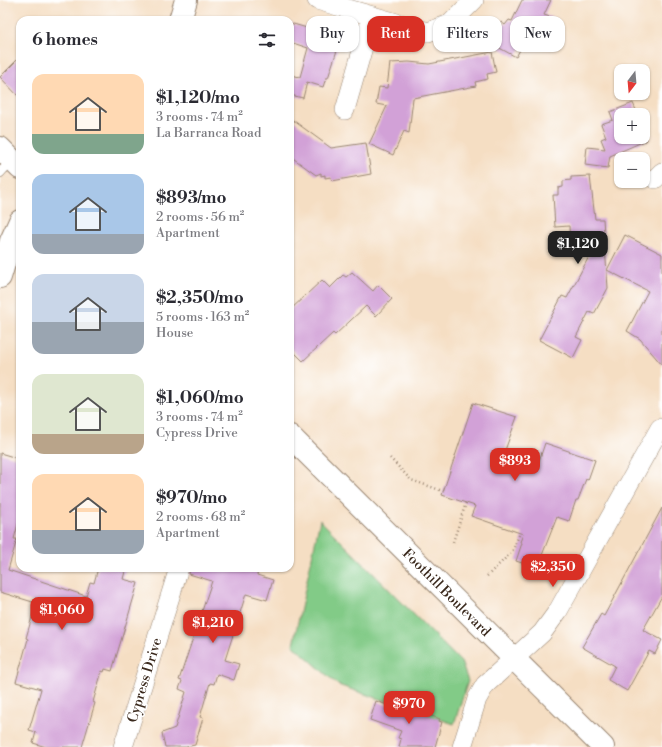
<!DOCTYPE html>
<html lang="en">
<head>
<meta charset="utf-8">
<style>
  body { margin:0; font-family:"Libre Bodoni",serif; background:#f7f7f7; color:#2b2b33; height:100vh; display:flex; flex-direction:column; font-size:15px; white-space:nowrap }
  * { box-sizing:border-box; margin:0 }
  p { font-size:13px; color:#7c7c81 }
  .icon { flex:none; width:22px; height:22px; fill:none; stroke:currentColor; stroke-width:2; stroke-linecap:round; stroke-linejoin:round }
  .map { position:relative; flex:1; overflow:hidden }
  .drawer { position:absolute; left:16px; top:16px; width:278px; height:556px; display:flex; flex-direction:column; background:#fff; border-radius:12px; box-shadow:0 1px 3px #0004 }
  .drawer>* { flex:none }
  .guide { position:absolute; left:306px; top:16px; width:296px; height:36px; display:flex; gap:8px }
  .needle { width:26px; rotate:196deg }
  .fabs { position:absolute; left:614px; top:64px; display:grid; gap:8px }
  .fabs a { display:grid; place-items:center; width:36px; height:36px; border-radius:8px; background:#fff; box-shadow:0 1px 3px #0004; font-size:20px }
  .price { position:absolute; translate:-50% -34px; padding:0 9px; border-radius:8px; background:#d93025; color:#fff; font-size:13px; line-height:26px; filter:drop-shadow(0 1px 2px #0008) }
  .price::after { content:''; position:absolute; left:50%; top:24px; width:12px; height:9px; margin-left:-6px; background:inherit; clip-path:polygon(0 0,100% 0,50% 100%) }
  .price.active { background:#222; color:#fff }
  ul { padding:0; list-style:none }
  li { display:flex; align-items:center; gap:12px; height:100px; padding:0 16px }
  li span { display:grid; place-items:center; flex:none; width:112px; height:80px; border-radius:12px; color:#555 }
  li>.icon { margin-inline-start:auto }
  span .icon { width:48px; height:48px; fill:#fffc; stroke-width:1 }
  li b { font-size:17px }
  h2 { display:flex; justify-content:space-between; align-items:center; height:48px; padding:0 16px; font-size:17px }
  .chip { padding:0 14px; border-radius:12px; background:#fff; box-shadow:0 1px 3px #0004; font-size:14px; line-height:36px }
  .chip.active { background:#d93025; color:#fff }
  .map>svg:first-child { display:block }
  .grass { fill:#82cb87; stroke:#5e7a52 }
  .building { fill:#d2a1d7 }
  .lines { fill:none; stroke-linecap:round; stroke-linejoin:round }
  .lane-casing { stroke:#988470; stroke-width:10 }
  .street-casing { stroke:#988470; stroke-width:20 }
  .secondary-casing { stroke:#988470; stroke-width:24 }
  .primary-casing { stroke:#988470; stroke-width:24 }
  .path { stroke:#988470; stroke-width:2.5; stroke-dasharray:1 3; stroke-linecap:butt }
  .lane { stroke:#fff; stroke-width:9 }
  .street { stroke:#fff; stroke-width:19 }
  .secondary { stroke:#fff; stroke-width:22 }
  .primary { stroke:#fff; stroke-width:22 }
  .labels { text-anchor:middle; stroke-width:3; stroke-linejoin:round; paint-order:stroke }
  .street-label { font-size:14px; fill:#3b2a1e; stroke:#fff }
</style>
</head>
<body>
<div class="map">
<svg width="662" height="747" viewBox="0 0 662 747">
  <rect width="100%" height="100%" fill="#fff"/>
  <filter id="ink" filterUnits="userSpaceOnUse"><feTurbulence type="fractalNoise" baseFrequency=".025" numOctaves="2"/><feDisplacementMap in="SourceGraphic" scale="8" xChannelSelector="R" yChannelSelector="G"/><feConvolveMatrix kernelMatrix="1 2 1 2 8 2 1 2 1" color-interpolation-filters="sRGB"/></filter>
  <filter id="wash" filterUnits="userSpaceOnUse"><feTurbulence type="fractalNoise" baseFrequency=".012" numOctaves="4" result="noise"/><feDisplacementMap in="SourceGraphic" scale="16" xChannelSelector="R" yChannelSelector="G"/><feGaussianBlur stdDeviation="0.9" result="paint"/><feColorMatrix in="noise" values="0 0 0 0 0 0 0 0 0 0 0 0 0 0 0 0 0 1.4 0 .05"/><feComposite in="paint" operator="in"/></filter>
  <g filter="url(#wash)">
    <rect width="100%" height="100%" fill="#f5dec3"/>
    <polygon class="grass" points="320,520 461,662 468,681 454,724 338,685 293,645"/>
    <g id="blocks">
      <g class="building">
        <polygon points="522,0 551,0 544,15 557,19 552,34 548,35 545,45 526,39 516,57 481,38 489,25 496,29 501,22 505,25 509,20 512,21"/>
        <polygon points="290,23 341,38 328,78 326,78 323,87 307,82 303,98 290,95 290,75 300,77 308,48 290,42"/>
        <polygon points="492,52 496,72 487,74 488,79 475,82 476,86 413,98 409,133 404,131 393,155 369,144 387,106 376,104 379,87 387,88 390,63 409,62 429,64"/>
        <polygon points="20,57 20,98 0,77"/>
        <polygon points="633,103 638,115 621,115 621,137 643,137 643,128 647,140 610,156 608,168 585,165 587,147 605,149 601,139 606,137 601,124 613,120 610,112"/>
        <polygon points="290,118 331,148 366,143 371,174 332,181 331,177 325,178 325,175 321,176 321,173 316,175 290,156"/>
        <polygon points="590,176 595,219 603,219 608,288 594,314 589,312 576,337 582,340 573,358 539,340 562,296 567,298 592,251 573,252 572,246 570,246 569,226 555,227 553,195 558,195 558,188 563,187 563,181 571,180 571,177"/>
        <polygon points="625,235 662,254 662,365 640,339 627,331 648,291 607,270"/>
        <polygon points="352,272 373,291 378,285 392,299 376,316 366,306 335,335 333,333 303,361 290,348 290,310 322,280 330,288 343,275 346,277"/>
        <polygon points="473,403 517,417 504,453 538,464 545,443 595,460 588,480 586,479 578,500 576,500 569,521 557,517 537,568 516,561 522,543 520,542 523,534 471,516 475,506 442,495"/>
        <polygon points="0,453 20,459 20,517 14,539 17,539 8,570 86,596 90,582 94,583 98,568 126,568 123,579 138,583 112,671 105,669 104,672 102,671 93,702 95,703 82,747 46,747 33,743 36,732 29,730 41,689 16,682 28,639 26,638 36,603 0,592"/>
        <polygon points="662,508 662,596 643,630 662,640 655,654 649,651 627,691 608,680 615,666 582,647 601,614 604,616"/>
        <polygon points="190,568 259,568 257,575 273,580 267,600 246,594 225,660 239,664 234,680 217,674 214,684 210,683 200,717 203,718 195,745 186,747 165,747 162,733 175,728 186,692 179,689 182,681 179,680 212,581 189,574"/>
        <polygon points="376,701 410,713 412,709 440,719 439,721 442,722 435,747 399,747 401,739 398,738 401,731 370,720"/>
      </g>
    </g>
  </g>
  <g filter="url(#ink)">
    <use href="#blocks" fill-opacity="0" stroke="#988470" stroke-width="1"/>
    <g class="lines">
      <defs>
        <polyline id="lane" points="0,173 12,160"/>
        <g id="street">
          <polyline points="317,0 428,32 450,24 474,0"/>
          <polyline points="345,110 372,16"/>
          <polyline points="655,179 662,172"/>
          <polyline points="123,747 179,568"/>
          <polyline points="462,747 477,699 485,685 542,633 558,611 660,428"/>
        </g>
        <g id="secondary">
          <polyline points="180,20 186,0"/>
          <polyline points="0,277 11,241 20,221"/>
        </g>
        <g id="primary">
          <polyline points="0,148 20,168"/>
          <polyline points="290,436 603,747"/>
        </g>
      </defs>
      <use href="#lane" class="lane-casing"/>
      <use href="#street" class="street-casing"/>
      <use href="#secondary" class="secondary-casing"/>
      <use href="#primary" class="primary-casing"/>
      <g class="path">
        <polyline points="390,458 411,480 443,491"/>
        <polyline points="453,542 466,503"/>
        <polyline points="487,576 512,552 520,533"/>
      </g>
      <use href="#lane" class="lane"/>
      <use href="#street" class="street"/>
      <use href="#secondary" class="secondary"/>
      <use href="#primary" class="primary"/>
    </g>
  </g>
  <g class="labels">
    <g class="street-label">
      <text transform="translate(447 592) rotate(45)" y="5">Foothill Boulevard</text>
      <text transform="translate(144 680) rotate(-73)" y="5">Cypress Drive</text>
    </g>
  </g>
</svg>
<div class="fabs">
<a><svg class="needle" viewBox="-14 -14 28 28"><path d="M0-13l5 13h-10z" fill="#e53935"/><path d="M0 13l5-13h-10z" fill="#7c7c81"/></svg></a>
<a>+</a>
<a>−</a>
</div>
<b class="price active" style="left:578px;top:265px">$1,120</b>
<b class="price" style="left:515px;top:482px">$893</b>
<b class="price" style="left:553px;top:588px">$2,350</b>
<b class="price" style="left:62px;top:631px">$1,060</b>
<b class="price" style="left:213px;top:644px">$1,210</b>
<b class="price" style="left:409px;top:725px">$970</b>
<div class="guide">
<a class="chip">Buy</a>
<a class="chip active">Rent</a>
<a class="chip">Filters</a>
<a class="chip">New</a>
</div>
<section class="drawer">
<h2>6 homes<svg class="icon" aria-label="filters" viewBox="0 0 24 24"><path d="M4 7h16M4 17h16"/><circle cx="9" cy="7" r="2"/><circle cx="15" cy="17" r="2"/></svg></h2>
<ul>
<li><span style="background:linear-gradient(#ffd9b3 75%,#7fa58c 0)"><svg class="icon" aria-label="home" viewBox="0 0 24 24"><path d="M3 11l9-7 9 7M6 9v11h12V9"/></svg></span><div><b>$1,120/mo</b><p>3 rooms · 74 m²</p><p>La Barranca Road</p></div></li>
<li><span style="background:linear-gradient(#a9c7e8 75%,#9aa5b1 0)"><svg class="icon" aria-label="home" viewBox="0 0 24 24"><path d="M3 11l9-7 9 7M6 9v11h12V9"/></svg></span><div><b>$893/mo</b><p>2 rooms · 56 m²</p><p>Apartment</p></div></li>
<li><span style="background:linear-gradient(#c9d6e8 60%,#9aa5b1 0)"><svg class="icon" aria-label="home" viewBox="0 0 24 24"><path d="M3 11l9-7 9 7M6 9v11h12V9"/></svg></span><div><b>$2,350/mo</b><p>5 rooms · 163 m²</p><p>House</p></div></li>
<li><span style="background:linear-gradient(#dfe7d0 75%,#b9a48a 0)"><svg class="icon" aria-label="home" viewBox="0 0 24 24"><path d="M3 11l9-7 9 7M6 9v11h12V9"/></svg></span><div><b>$1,060/mo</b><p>3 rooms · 74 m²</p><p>Cypress Drive</p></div></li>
<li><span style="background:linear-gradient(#ffd9b3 70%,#9aa5b1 0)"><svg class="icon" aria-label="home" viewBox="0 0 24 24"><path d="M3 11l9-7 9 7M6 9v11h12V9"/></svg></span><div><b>$970/mo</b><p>2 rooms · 68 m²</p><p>Apartment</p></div></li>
</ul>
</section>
</div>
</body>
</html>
